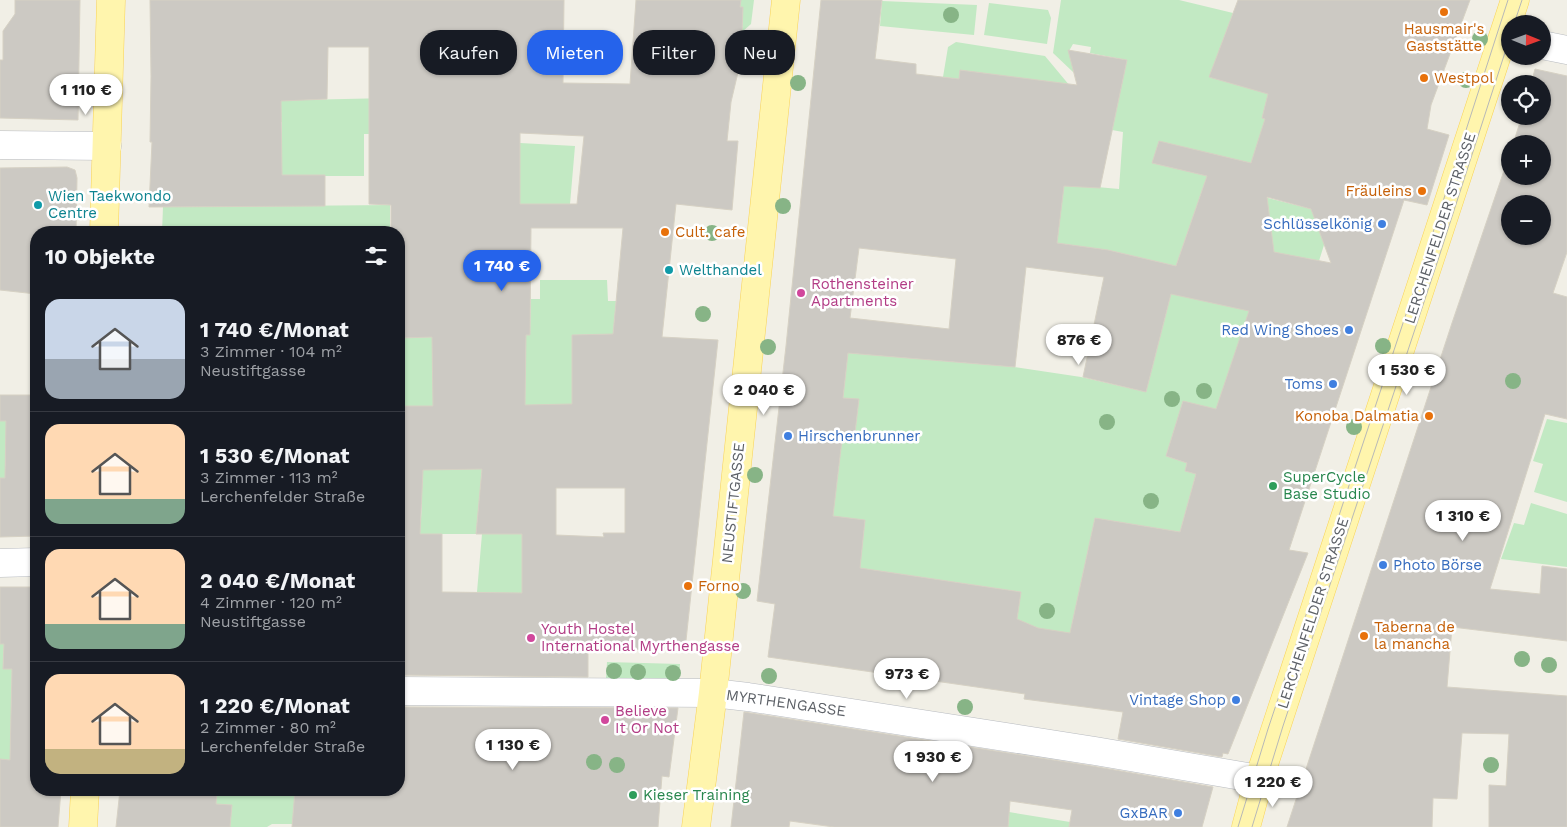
<!DOCTYPE html>
<html lang="de">
<head>
<meta charset="utf-8">
<style>
  body { margin:0; font-family:"Work Sans",sans-serif; background:#20242c; color:#f1f3f6; height:100vh; display:flex; flex-direction:column; font-size:19px; white-space:nowrap }
  * { box-sizing:border-box; margin:0 }
  p { font-size:16px; color:#9ea1a6 }
  .icon { flex:none; width:28px; height:28px; fill:none; stroke:currentColor; stroke-width:2; stroke-linecap:round; stroke-linejoin:round }
  .map { position:relative; flex:1; overflow:hidden }
  .drawer { position:absolute; left:30px; top:226px; width:375px; height:570px; display:flex; flex-direction:column; background:#171b24; border-radius:20px; box-shadow:0 1px 4px #0004 }
  .drawer>* { flex:none }
  .top-card { position:absolute; left:420px; top:30px; width:475px; height:45px; display:flex; gap:10px }
  .needle { width:32px; rotate:91deg }
  .tools { position:absolute; left:1501px; top:15px; display:grid; gap:10px }
  .tools a { display:grid; place-items:center; width:50px; height:50px; border-radius:50%; background:#171b24; box-shadow:0 1px 4px #0004; font-size:25px }
  .price { position:absolute; translate:-50% -42px; padding:0 11px; border-radius:18px; background:#fff; color:#222; font-size:16px; line-height:32px; filter:drop-shadow(0 1px 2px #0008) }
  .price::after { content:''; position:absolute; left:50%; top:30px; width:15px; height:11px; margin-left:-8px; background:inherit; clip-path:polygon(0 0,100% 0,50% 100%) }
  .price.on { background:#2563eb; color:#fff }
  ul { padding:0; list-style:none }
  li { display:flex; align-items:center; gap:15px; height:125px; padding:0 15px }
  li+li { border-top:1px solid #363941 }
  li span { display:grid; place-items:center; flex:none; width:140px; height:100px; border-radius:15px; color:#555 }
  li>.icon { margin-inline-start:auto }
  span .icon { width:60px; height:60px; fill:#fffc; stroke-width:1 }
  li b { font-size:21px }
  h2 { display:flex; justify-content:space-between; align-items:center; height:60px; padding:0 15px; font-size:21px }
  .pill { padding:0 18px; border-radius:20px; background:#171b24; box-shadow:0 1px 4px #0004; font-size:18px; line-height:45px }
  .pill.on { background:#2563eb; color:#fff }
  .map>svg:first-child { display:block }
  .green { fill:#c2e9c3 }
  .building { fill:#ccc9c3; stroke:#d6d1c4; fill-rule:evenodd }
  .lines { fill:none; stroke-linecap:round; stroke-linejoin:round }
  .minor-casing { stroke:#b8bbc0; stroke-width:29 }
  .major-casing { stroke:#f9d357; stroke-width:29 }
  .minor { stroke:#fff; stroke-width:28 }
  .major { stroke:#fff5ad; stroke-width:28 }
  .tram { stroke:#b7b8b8; stroke-width:1 }
  .tree { fill:#87b486 }
  .food-dot { fill:#e8710a; stroke:#fff; stroke-width:2 }
  .culture-dot { fill:#0f9aa8; stroke:#fff; stroke-width:2 }
  .shop-dot { fill:#3f7fe0; stroke:#fff; stroke-width:2 }
  .hotel-dot { fill:#d1479c; stroke:#fff; stroke-width:2 }
  .leisure-dot { fill:#2e9e5b; stroke:#fff; stroke-width:2 }
  .labels { text-anchor:middle; stroke-width:5; stroke-linejoin:round; paint-order:stroke }
  .food-label { font-size:15px; fill:#c56008; stroke:#fff; text-anchor:start }
  .culture-label { font-size:15px; fill:#0d838f; stroke:#fff; text-anchor:start }
  .shop-label { font-size:15px; fill:#366cbe; stroke:#fff; text-anchor:end }
  .street-label { font-size:15px; fill:#5d6167; stroke:#fff }
  .hotel-label { font-size:15px; fill:#b23c85; stroke:#fff; text-anchor:start }
  .leisure-label { font-size:15px; fill:#27864d; stroke:#fff; text-anchor:start }
</style>
</head>
<body>
<div class="map">
<svg width="1567" height="827" viewBox="0 0 1567 827">
  <rect width="100%" height="100%" fill="#f1efe6"/>
  <g class="green">
    <polygon points="741,0 754,0 751,24 742,32 743,7 740,7"/>
    <polygon points="1061,0 1179,0 1233,13 1210,77 1269,93 1262,118 1386,149 1259,140 1251,163 1159,142 1153,163 1207,176 1176,266 1108,250 1057,243 1064,184 1119,189 1123,132 1112,130 1127,60 1090,53 1091,47 1073,44 1069,51 1075,59 1073,72 1053,53"/>
    <polygon points="882,1 977,5 974,35 880,26"/>
    <polygon points="989,3 1048,10 1051,18 1047,44 984,35"/>
    <polygon points="956,42 1045,56 1070,86 960,70 959,79 943,77 948,47"/>
    <polygon points="390,98 369,134 364,134 364,176 238,176 237,140 282,139 282,122 229,123 211,102"/>
    <polygon points="520,143 575,146 570,204 520,204"/>
    <polygon points="1260,196 1323,212 1315,220 1319,230 1328,232 1319,261 1307,258 1305,264 1244,249 1262,239 1271,229 1269,215 1255,210"/>
    <polygon points="390,205 390,232 162,232 163,207"/>
    <polygon points="540,280 607,280 608,301 616,301 613,334 572,335 572,404 541,431 494,405 525,405 526,335 530,335 531,299 540,299"/>
    <path d="M1258,285l12,137 -87,-20 -17,54 21,7 -2,8 11,3 -16,58 -85,-14 -23,106 3,11c-20,-2 -39,-7 -59,-11l5,-32 -161,-24 5,-48 -43,-5 15,-32 5,-43 12,1 5,-41 -16,-2 5,-45 166,14 67,10 65,15 25,-98z"/>
    <polygon points="434,337 433,406 399,406 399,338"/>
    <polygon points="1547,419 1567,423 1567,502 1534,492 1543,464 1533,461"/>
    <polygon points="0,421 15,421 6,447 5,466 15,478 0,478"/>
    <polygon points="482,469 476,534 420,534 422,504 405,504 405,490 399,489 399,470"/>
    <polygon points="1531,503 1567,514 1567,567 1501,559 1514,523 1524,525"/>
    <polygon points="482,534 522,534 522,593 500,623 502,593 477,592"/>
    <polygon points="0,644 4,644 3,669 12,669 10,760 0,759"/>
    <polygon points="607,662 680,664 679,679 606,678"/>
    <polygon points="217,790 295,790 293,824 272,824 267,827 230,827 232,805 216,804"/>
    <polygon points="1009,812 1070,822 1069,827 1002,827 1008,826"/>
  </g>
  <g class="building">
    <polygon points="15,0 80,0 78,120 0,118 0,60 3,60 3,31 15,14"/>
    <path d="M150,0h414l-1,83 67,1 6,-84h105l-1,7h3l-1,25 -3,36 -8,34 -4,39h11l-6,69 -56,-6 -14,133 56,3 -33,310 -97,-1v28l-189,-2v-269h34l-1,-69 -33,1v-106h-8v-27l-22,-1v-157h-41l-1,52 -46,2 1,74h43v31l-176,1 3,-65h-2l1,-65zM520,133l64,3 -7,68h-57zM531,228h92l-10,106 -41,1v69l-47,1 1,-70h4zM482,469l-6,65h46v59l-80,-1v-58h-22l3,-64zM556,488h69v45h-22l1,4 -48,-2z"/>
    <path d="M821,0h61l-7,59 41,5v10l43,5 1,-9 117,15 -9,-35 59,10 -27,128 -36,-2 -7,57 51,7 68,16 31,-90 -55,-13 7,-22 92,22 14,-44 -3,-1 6,-24 -59,-17 29,-77h232l-39,105 -4,24 22,6 -22,70 -23,-5 -115,350 19,3 -80,201 -5,-1 -1,4 -104,-18 5,-27 -99,-13 1,-5 -257,-37 7,-53 -18,-3 29,-255zM1267,197l44,12 20,54 -57,-11zM859,248l97,11 -7,70 -99,-11zM1026,267l78,10 -21,100 63,15 25,-98 78,17 -33,98 -33,-8 -17,55 21,7 -2,8 11,3 -16,58 -85,-14 -25,115 -32,-5 -21,-9 4,-27 -161,-24 5,-48 -32,-4 9,-76 12,1 5,-42 -16,-1 5,-45 167,14z"/>
    <path d="M1535,69l32,7v176l-14,41 14,4v122l-22,-5 -55,175 50,5 2,-28 25,3v72l-115,-14 -5,60 120,9v131h-78v-42l17,1 3,-52 -47,-1 -5,66 -24,-1 -1,29h-145l165,-504 58,-170v23h32v-32h-29l9,-28h20v-32h-11zM1510,204h32v32h-32z"/>
    <polygon points="67,167 75,170 77,178 76,232 36,232 36,294 0,290 0,168"/>
    <polygon points="0,395 36,395 36,536 0,537 0,478 5,478 6,421 0,421"/>
    <polygon points="0,587 36,587 36,790 61,790 58,827 0,827 0,759 10,760 12,669 3,669 4,644 0,644"/>
    <polygon points="399,707 678,708 669,777 662,776 658,827 292,827 295,790 399,790"/>
    <polygon points="744,712 1092,766 1213,787 1202,827 1069,827 1072,810 1010,801 1008,827 834,827 790,821 789,827 731,827"/>
    <polygon points="120,790 217,790 216,804 232,805 230,827 116,827"/>
  </g>
  <g class="lines">
    <defs>
      <g id="minor">
        <polyline points="1542,45 1567,50"/>
        <polyline points="0,145 107,146"/>
        <polyline points="0,563 36,562"/>
        <polyline points="399,691 713,693 748,697 1095,751 1259,779"/>
      </g>
      <g id="major">
        <polyline points="104,232 111,0"/>
        <polyline points="83,827 85,790"/>
        <polyline points="696,827 713,693 786,0"/>
        <polyline points="1246,827 1259,779 1515,0"/>
      </g>
    </defs>
    <use href="#minor" class="minor-casing"/>
    <use href="#major" class="major-casing"/>
    <use href="#minor" class="minor"/>
    <use href="#major" class="major"/>
    <g class="tram">
      <polyline points="1514,24 1522,0"/>
      <polyline points="1238,827 1268,729 1427,251 1508,0"/>
      <polyline points="1252,827 1283,726 1438,260 1510,37"/>
    </g>
  </g>
  <g class="tree">
    <circle cx="951" cy="15" r="8"/>
    <circle cx="1480" cy="39" r="8"/>
    <circle cx="1466" cy="80" r="8"/>
    <circle cx="798" cy="83" r="8"/>
    <circle cx="783" cy="206" r="8"/>
    <circle cx="712" cy="233" r="8"/>
    <circle cx="703" cy="314" r="8"/>
    <circle cx="1383" cy="346" r="8"/>
    <circle cx="768" cy="347" r="8"/>
    <circle cx="1513" cy="381" r="8"/>
    <circle cx="1204" cy="391" r="8"/>
    <circle cx="1172" cy="399" r="8"/>
    <circle cx="1107" cy="422" r="8"/>
    <circle cx="1354" cy="427" r="8"/>
    <circle cx="755" cy="475" r="8"/>
    <circle cx="1151" cy="501" r="8"/>
    <circle cx="743" cy="591" r="8"/>
    <circle cx="1047" cy="611" r="8"/>
    <circle cx="1522" cy="659" r="8"/>
    <circle cx="1549" cy="665" r="8"/>
    <circle cx="614" cy="671" r="8"/>
    <circle cx="638" cy="672" r="8"/>
    <circle cx="673" cy="673" r="8"/>
    <circle cx="769" cy="676" r="8"/>
    <circle cx="965" cy="707" r="8"/>
    <circle cx="594" cy="762" r="8"/>
    <circle cx="617" cy="765" r="8"/>
    <circle cx="1491" cy="765" r="8"/>
  </g>
  <g class="food-dot">
    <circle cx="1444" cy="12" r="5"/>
    <circle cx="1424" cy="78" r="5"/>
    <circle cx="1422" cy="191" r="5"/>
    <circle cx="665" cy="232" r="5"/>
    <circle cx="1429" cy="416" r="5"/>
    <circle cx="688" cy="586" r="5"/>
    <circle cx="1364" cy="636" r="5"/>
  </g>
  <g class="culture-dot">
    <circle cx="38" cy="205" r="5"/>
    <circle cx="669" cy="270" r="5"/>
  </g>
  <g class="shop-dot">
    <circle cx="1382" cy="224" r="5"/>
    <circle cx="1349" cy="330" r="5"/>
    <circle cx="1333" cy="384" r="5"/>
    <circle cx="788" cy="436" r="5"/>
    <circle cx="1383" cy="565" r="5"/>
    <circle cx="1236" cy="700" r="5"/>
    <circle cx="1178" cy="813" r="5"/>
  </g>
  <g class="hotel-dot">
    <circle cx="801" cy="293" r="5"/>
    <circle cx="531" cy="638" r="5"/>
    <circle cx="605" cy="720" r="5"/>
  </g>
  <g class="leisure-dot">
    <circle cx="1273" cy="486" r="5"/>
    <circle cx="633" cy="795" r="5"/>
  </g>
  <g class="labels">
    <g class="food-label">
      <text x="1444" y="34" text-anchor="middle">Hausmair's<tspan x="1444" dy="17">Gaststätte</tspan></text>
      <text x="1434" y="83">Westpol</text>
      <text x="1412" y="196" text-anchor="end">Fräuleins</text>
      <text x="675" y="237">Cult. cafe</text>
      <text x="1419" y="421" text-anchor="end">Konoba Dalmatia</text>
      <text x="698" y="591">Forno</text>
      <text x="1374" y="632">Taberna de<tspan x="1374" dy="17">la mancha</tspan></text>
    </g>
    <g class="culture-label">
      <text x="48" y="201">Wien Taekwondo<tspan x="48" dy="17">Centre</tspan></text>
      <text x="679" y="275">Welthandel</text>
    </g>
    <g class="shop-label">
      <text x="1372" y="229">Schlüsselkönig</text>
      <text x="1339" y="335">Red Wing Shoes</text>
      <text x="1323" y="389">Toms</text>
      <text x="798" y="441" text-anchor="start">Hirschenbrunner</text>
      <text x="1393" y="570" text-anchor="start">Photo Börse</text>
      <text x="1226" y="705">Vintage Shop</text>
      <text x="1168" y="818">GxBAR</text>
    </g>
    <g class="street-label">
      <text transform="translate(1440 228) rotate(-72)" y="5">LERCHENFELDER STRASSE</text>
      <text transform="translate(733 503) rotate(-84)" y="5">NEUSTIFTGASSE</text>
      <text transform="translate(1313 613) rotate(-72)" y="5">LERCHENFELDER STRASSE</text>
      <text transform="translate(786 703) rotate(8)" y="5">MYRTHENGASSE</text>
    </g>
    <g class="hotel-label">
      <text x="811" y="289">Rothensteiner<tspan x="811" dy="17">Apartments</tspan></text>
      <text x="541" y="634">Youth Hostel<tspan x="541" dy="17">International Myrthengasse</tspan></text>
      <text x="615" y="716">Believe<tspan x="615" dy="17">It Or Not</tspan></text>
    </g>
    <g class="leisure-label">
      <text x="1283" y="482">SuperCycle<tspan x="1283" dy="17">Base Studio</tspan></text>
      <text x="643" y="800">Kieser Training</text>
    </g>
  </g>
</svg>
<div class="tools">
<a><svg class="needle" viewBox="-14 -14 28 28"><path d="M0-13l5 13h-10z" fill="#e53935"/><path d="M0 13l5-13h-10z" fill="#9ea1a6"/></svg></a>
<a><svg class="icon" aria-label="locate" viewBox="0 0 24 24"><circle cx="12" cy="12" r="6"/><path d="M12 2v4M12 18v4M2 12h4M18 12h4"/></svg></a>
<a>+</a>
<a>−</a>
</div>
<b class="price" style="left:86px;top:116px">1 110 €</b>
<b class="price on" style="left:502px;top:292px">1 740 €</b>
<b class="price" style="left:1079px;top:366px">876 €</b>
<b class="price" style="left:1407px;top:396px">1 530 €</b>
<b class="price" style="left:764px;top:416px">2 040 €</b>
<b class="price" style="left:1463px;top:542px">1 310 €</b>
<b class="price" style="left:907px;top:700px">973 €</b>
<b class="price" style="left:513px;top:771px">1 130 €</b>
<b class="price" style="left:933px;top:783px">1 930 €</b>
<b class="price" style="left:1273px;top:808px">1 220 €</b>
<div class="top-card">
<a class="pill">Kaufen</a>
<a class="pill on">Mieten</a>
<a class="pill">Filter</a>
<a class="pill">Neu</a>
</div>
<section class="drawer">
<h2>10 Objekte<svg class="icon" aria-label="filters" viewBox="0 0 24 24"><path d="M4 7h16M4 17h16"/><circle cx="9" cy="7" r="2"/><circle cx="15" cy="17" r="2"/></svg></h2>
<ul>
<li><span style="background:linear-gradient(#c9d6e8 60%,#9aa5b1 0)"><svg class="icon" aria-label="home" viewBox="0 0 24 24"><path d="M3 11l9-7 9 7M6 9v11h12V9"/></svg></span><div><b>1 740 €/Monat</b><p>3 Zimmer · 104 m²</p><p>Neustiftgasse</p></div></li>
<li><span style="background:linear-gradient(#ffd9b3 75%,#7fa58c 0)"><svg class="icon" aria-label="home" viewBox="0 0 24 24"><path d="M3 11l9-7 9 7M6 9v11h12V9"/></svg></span><div><b>1 530 €/Monat</b><p>3 Zimmer · 113 m²</p><p>Lerchenfelder Straße</p></div></li>
<li><span style="background:linear-gradient(#ffd9b3 75%,#7fa58c 0)"><svg class="icon" aria-label="home" viewBox="0 0 24 24"><path d="M3 11l9-7 9 7M6 9v11h12V9"/></svg></span><div><b>2 040 €/Monat</b><p>4 Zimmer · 120 m²</p><p>Neustiftgasse</p></div></li>
<li><span style="background:linear-gradient(#ffd9b3 75%,#c2b280 0)"><svg class="icon" aria-label="home" viewBox="0 0 24 24"><path d="M3 11l9-7 9 7M6 9v11h12V9"/></svg></span><div><b>1 220 €/Monat</b><p>2 Zimmer · 80 m²</p><p>Lerchenfelder Straße</p></div></li>
</ul>
</section>
</div>
</body>
</html>
